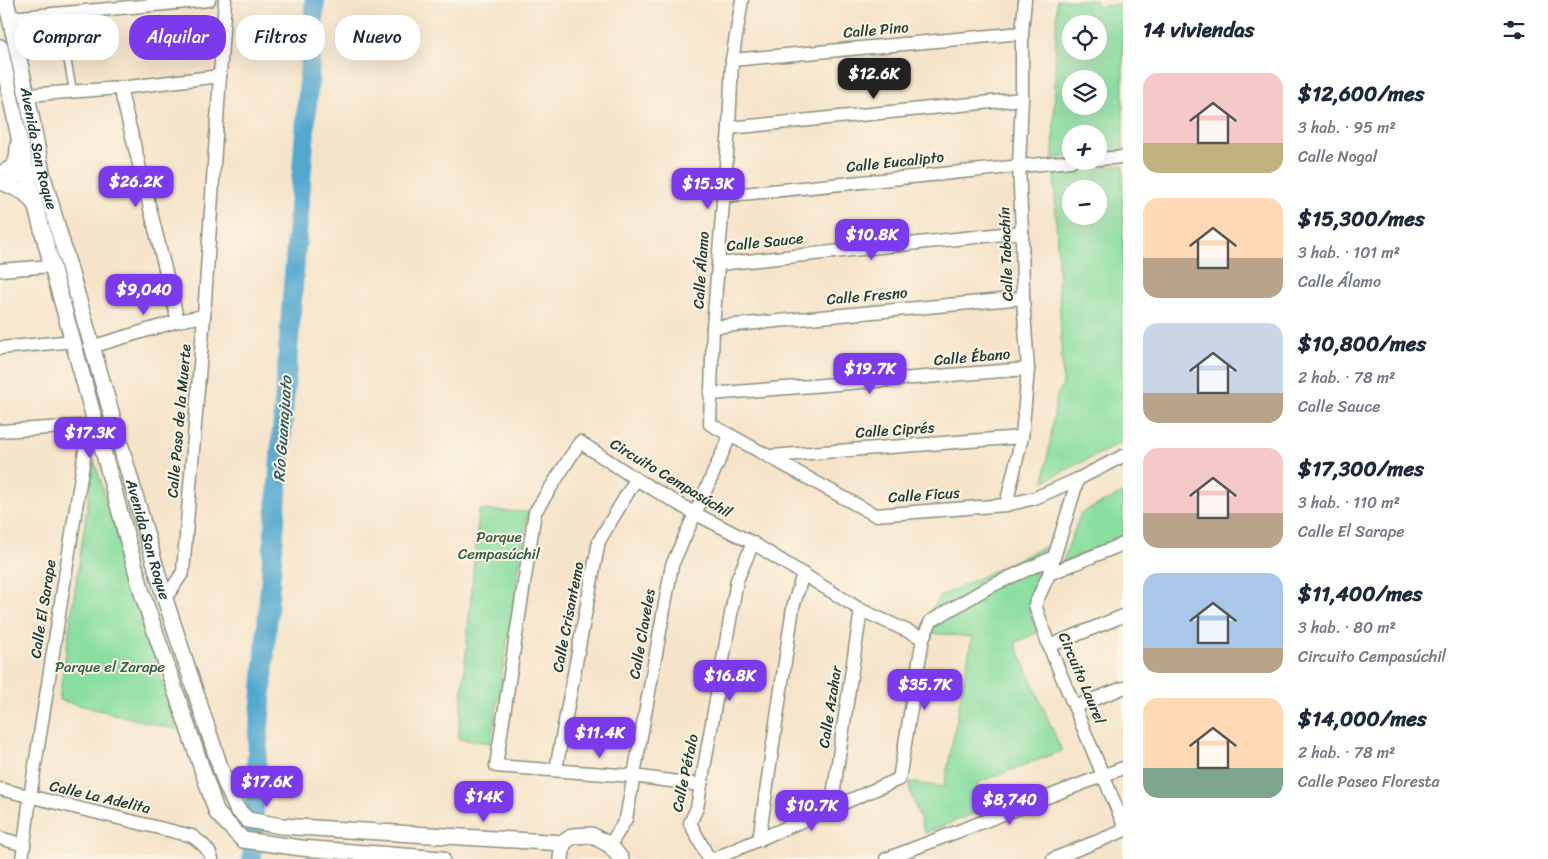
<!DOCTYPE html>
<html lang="es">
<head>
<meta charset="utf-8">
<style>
  body { margin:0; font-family:Sriracha,sans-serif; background:#f6f6f7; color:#1f2937; height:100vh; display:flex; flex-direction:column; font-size:19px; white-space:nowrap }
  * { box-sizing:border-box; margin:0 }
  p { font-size:16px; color:#747a83 }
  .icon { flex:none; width:28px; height:28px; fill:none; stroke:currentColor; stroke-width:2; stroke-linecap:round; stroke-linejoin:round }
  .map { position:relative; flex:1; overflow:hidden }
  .drawer { display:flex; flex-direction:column; background:#fff; width:425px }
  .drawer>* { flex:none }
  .guide { position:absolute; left:15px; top:15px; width:475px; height:45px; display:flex; gap:10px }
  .tools { position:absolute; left:1062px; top:15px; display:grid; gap:10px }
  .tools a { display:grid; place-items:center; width:45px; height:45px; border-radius:50%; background:#fff; box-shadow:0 5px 20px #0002; font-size:25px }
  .price { position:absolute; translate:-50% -42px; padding:0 11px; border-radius:10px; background:#7c3aed; color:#fff; font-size:16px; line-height:32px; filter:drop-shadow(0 1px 2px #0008) }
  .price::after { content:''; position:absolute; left:50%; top:30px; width:15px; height:11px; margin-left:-8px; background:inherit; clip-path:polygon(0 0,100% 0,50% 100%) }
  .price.active { background:#222; color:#fff }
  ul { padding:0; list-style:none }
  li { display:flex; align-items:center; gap:15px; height:125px; padding:0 20px }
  li span { display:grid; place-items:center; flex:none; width:140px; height:100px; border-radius:15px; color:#555 }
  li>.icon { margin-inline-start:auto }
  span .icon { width:60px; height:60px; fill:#fffc; stroke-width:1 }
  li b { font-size:21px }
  h2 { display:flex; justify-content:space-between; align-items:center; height:60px; padding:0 20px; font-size:21px }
  .tag { padding:0 18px; border-radius:20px; background:#fff; box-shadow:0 5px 20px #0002; font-size:18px; line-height:45px }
  .tag.active { background:#7c3aed; color:#fff }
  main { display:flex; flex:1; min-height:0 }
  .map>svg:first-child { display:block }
  .park { fill:#89dea0; stroke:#548e6a; fill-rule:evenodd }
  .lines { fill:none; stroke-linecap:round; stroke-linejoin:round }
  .river { stroke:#53a8cf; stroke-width:20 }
  .service-casing { stroke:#8a907f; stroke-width:9 }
  .minor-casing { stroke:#8a907f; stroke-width:15 }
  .tertiary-casing { stroke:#8a907f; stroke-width:18 }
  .service { stroke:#fff; stroke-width:6 }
  .minor { stroke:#fff; stroke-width:12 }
  .tertiary { stroke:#fff; stroke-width:15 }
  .labels { text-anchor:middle; stroke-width:4; stroke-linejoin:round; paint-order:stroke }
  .street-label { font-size:15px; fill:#1f3d34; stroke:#fcf5e5 }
  .park-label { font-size:15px; fill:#345d4a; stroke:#fcf5e5 }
  .water-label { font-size:16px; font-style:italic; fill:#2f5d62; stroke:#fcf5e5 }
</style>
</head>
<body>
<main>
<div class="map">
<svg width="1123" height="859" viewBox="0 0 1123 859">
  <rect width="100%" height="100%" fill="#fcf5e5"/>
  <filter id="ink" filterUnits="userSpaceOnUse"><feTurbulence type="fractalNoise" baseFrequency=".02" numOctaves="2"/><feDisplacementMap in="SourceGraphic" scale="10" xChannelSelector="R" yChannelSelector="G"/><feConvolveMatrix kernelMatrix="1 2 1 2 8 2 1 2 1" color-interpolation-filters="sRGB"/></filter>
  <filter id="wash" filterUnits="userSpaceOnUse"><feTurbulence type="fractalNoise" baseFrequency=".0096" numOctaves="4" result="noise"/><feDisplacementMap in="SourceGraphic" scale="20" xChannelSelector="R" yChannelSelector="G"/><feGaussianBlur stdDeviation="1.12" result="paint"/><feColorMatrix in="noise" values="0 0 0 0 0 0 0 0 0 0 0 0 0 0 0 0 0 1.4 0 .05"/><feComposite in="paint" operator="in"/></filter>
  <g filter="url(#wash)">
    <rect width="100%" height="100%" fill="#f6e4ca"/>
    <g class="park">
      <path d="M1057,0h39v7l27,-3v147l-24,2v-19h-28v22l-18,2zM1071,24h28v27h-28zM1071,79h28v27h-28z"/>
      <path d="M1123,165v277l-79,39 13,-86 6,-10 -9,-212zM1071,189h28v27h-28z"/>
      <polygon points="94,460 177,730 59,700"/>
      <polygon points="1123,493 1123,538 1062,563 1081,513"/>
      <polygon points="479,510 528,512 491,743 458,739"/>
      <polygon points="1054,542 1029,611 1037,633 1015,643 1062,751 977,783 988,808 925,833 909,788 910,782 944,787 972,637 920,632 939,597"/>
    </g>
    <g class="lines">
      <polyline class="river" points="252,859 256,768 315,0"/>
    </g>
  </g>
  <g filter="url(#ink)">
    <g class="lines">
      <defs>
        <polyline id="service" points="59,13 73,91"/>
        <g id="minor">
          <polyline points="742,0 732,60 729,128 713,327 710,424 875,515 1006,505 1035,498 1078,479 1123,456"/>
          <polyline points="9,18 209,0"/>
          <polyline points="732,60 1022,33"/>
          <polyline points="120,88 178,321"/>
          <polyline points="27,95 120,88 220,76"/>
          <polyline points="729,128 1022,99"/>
          <polyline points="1099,159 1123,157"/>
          <polyline points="0,179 42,173"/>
          <polyline points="722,196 1071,161"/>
          <polyline points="719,264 1022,232"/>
          <polyline points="0,270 52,266"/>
          <polyline points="713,327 1023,298"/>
          <polyline points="91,347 178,321 204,316"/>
          <polyline points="0,348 74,341"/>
          <polyline points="710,394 1028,369"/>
          <polyline points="0,431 97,425"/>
          <polyline points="771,456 1022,437"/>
          <polyline points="1078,479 1049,574 1035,605 1049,646 1123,823"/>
          <polyline points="1006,505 1022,437 1028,369 1023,298 1022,232 1019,166 1022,99 1022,33 1025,0"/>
          <polyline points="1049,574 1123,544"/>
          <polyline points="165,599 183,572 204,316 225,0"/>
          <polyline points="1049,646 1123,616"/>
          <polyline points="1076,706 1123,688"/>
          <polyline points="556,769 599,541 636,479"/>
          <polyline points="701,785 633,776 496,766 535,512 580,442 636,479 694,513 753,543 861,610 923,638"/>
          <path d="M0,789l192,47c9,7 17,12 20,23"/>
          <polyline points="831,809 861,610"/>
          <polyline points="0,838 24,845 30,797 89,426"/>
          <polyline points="759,840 793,607 803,574"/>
          <polyline points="610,845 626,819 672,565 730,436"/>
          <polyline points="22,859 24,845"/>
          <polyline points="709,859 690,823 697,808 737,580 753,543"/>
          <polyline points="714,859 899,779 923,638 931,621 987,588 1054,557"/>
          <polyline points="886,859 1123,768"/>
          <polyline points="1053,859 1123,831"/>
        </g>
        <g id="tertiary">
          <path id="s1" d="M6,0l21,95 15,78 123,426 60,183 12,27 11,11 33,6 282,17 10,-7 18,-1 19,10 11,14"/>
          <polyline points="0,47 27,175 143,596 217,813 243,840 301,848 442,859"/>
          <path d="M0,174c16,-7 18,-11 18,-29"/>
          <polyline points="0,181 25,193 34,203"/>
          <polyline points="561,859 563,843"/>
        </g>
      </defs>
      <use href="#service" class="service-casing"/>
      <use href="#minor" class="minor-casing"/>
      <use href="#tertiary" class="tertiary-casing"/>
      <use href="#service" class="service"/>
      <use href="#minor" class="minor"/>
      <use href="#tertiary" class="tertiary"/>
    </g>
  </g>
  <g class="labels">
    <g class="street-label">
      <text transform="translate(876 30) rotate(-5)" y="5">Calle Pino</text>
      <text dy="5" stroke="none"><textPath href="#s1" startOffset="152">Avenida San Roque</textPath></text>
      <text transform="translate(895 162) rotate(-6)" y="5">Calle Eucalipto</text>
      <text transform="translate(765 242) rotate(-6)" y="5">Calle Sauce</text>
      <text transform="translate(1006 254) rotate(-92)" y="5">Calle Tabachín</text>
      <text transform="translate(701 270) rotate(-86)" y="5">Calle Álamo</text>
      <text transform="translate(867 296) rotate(-5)" y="5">Calle Fresno</text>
      <text transform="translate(972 357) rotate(-5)" y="5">Calle Ébano</text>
      <text transform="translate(179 421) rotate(-85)" y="5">Calle Paso de la Muerte</text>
      <text transform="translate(895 430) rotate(-4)" y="5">Calle Ciprés</text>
      <text transform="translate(671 478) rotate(31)" y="5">Circuito Cempasúchil</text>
      <text transform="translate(924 495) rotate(-4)" y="5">Calle Ficus</text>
      <text dy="5" stroke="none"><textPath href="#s1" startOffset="558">Avenida San Roque</textPath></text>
      <text transform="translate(43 609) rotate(-81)" y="5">Calle El Sarape</text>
      <text transform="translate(568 617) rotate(-79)" y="5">Calle Crisantemo</text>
      <text transform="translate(642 634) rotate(-80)" y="5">Calle Claveles</text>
      <text transform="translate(1082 678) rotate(67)" y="5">Circuito Laurel</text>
      <text transform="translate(830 707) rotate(-81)" y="5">Calle Azahar</text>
      <text transform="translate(685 773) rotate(-78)" y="5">Calle Pétalo</text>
      <text transform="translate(100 797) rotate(13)" y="5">Calle La Adelita</text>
    </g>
    <g class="park-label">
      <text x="499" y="542">Parque<tspan x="499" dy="17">Cempasúchil</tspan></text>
      <text x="110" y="672">Parque el Zarape</text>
    </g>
    <g class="water-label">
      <text transform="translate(282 429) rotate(-86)" y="6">Río Guanajuato</text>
    </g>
  </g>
</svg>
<div class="tools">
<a><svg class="icon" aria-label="locate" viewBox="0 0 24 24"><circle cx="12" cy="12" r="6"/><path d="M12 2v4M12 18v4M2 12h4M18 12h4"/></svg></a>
<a><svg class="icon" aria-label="layers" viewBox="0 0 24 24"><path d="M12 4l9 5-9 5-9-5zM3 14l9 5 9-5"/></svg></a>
<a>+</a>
<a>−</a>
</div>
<b class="price active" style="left:874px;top:100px">$12.6K</b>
<b class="price" style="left:136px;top:208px">$26.2K</b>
<b class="price" style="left:708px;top:210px">$15.3K</b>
<b class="price" style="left:872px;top:261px">$10.8K</b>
<b class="price" style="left:144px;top:316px">$9,040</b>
<b class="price" style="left:870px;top:395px">$19.7K</b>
<b class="price" style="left:90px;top:459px">$17.3K</b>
<b class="price" style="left:730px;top:702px">$16.8K</b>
<b class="price" style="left:925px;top:711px">$35.7K</b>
<b class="price" style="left:600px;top:759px">$11.4K</b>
<b class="price" style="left:267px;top:808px">$17.6K</b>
<b class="price" style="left:484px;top:823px">$14K</b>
<b class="price" style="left:1010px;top:826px">$8,740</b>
<b class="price" style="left:812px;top:832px">$10.7K</b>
<div class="guide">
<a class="tag">Comprar</a>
<a class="tag active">Alquilar</a>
<a class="tag">Filtros</a>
<a class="tag">Nuevo</a>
</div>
</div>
<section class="drawer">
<h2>14 viviendas<svg class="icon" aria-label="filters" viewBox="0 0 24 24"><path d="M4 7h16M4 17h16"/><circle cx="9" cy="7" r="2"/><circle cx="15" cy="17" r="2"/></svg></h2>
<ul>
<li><span style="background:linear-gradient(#f6c9c9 70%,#c2b280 0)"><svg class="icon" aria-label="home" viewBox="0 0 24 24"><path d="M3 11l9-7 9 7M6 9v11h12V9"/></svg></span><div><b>$12,600/mes</b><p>3 hab. · 95 m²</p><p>Calle Nogal</p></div></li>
<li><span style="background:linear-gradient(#ffd9b3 60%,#b9a48a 0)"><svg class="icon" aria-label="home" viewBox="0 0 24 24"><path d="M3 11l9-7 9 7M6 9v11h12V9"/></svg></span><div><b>$15,300/mes</b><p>3 hab. · 101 m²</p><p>Calle Álamo</p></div></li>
<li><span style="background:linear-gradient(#c9d6e8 70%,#b9a48a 0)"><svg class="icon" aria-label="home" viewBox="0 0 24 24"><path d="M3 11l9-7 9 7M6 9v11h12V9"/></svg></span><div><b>$10,800/mes</b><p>2 hab. · 78 m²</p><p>Calle Sauce</p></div></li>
<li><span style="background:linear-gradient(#f6c9c9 65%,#b9a48a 0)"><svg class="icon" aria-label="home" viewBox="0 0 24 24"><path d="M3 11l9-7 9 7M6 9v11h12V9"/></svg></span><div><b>$17,300/mes</b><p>3 hab. · 110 m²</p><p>Calle El Sarape</p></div></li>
<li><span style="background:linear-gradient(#a9c7e8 75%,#b9a48a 0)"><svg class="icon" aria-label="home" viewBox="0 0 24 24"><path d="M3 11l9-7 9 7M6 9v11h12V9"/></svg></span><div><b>$11,400/mes</b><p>3 hab. · 80 m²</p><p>Circuito Cempasúchil</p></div></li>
<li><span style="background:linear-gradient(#ffd9b3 70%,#7fa58c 0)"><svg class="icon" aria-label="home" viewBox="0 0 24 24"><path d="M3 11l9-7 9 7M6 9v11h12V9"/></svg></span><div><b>$14,000/mes</b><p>2 hab. · 78 m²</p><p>Calle Paseo Floresta</p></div></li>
</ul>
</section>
</main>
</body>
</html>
